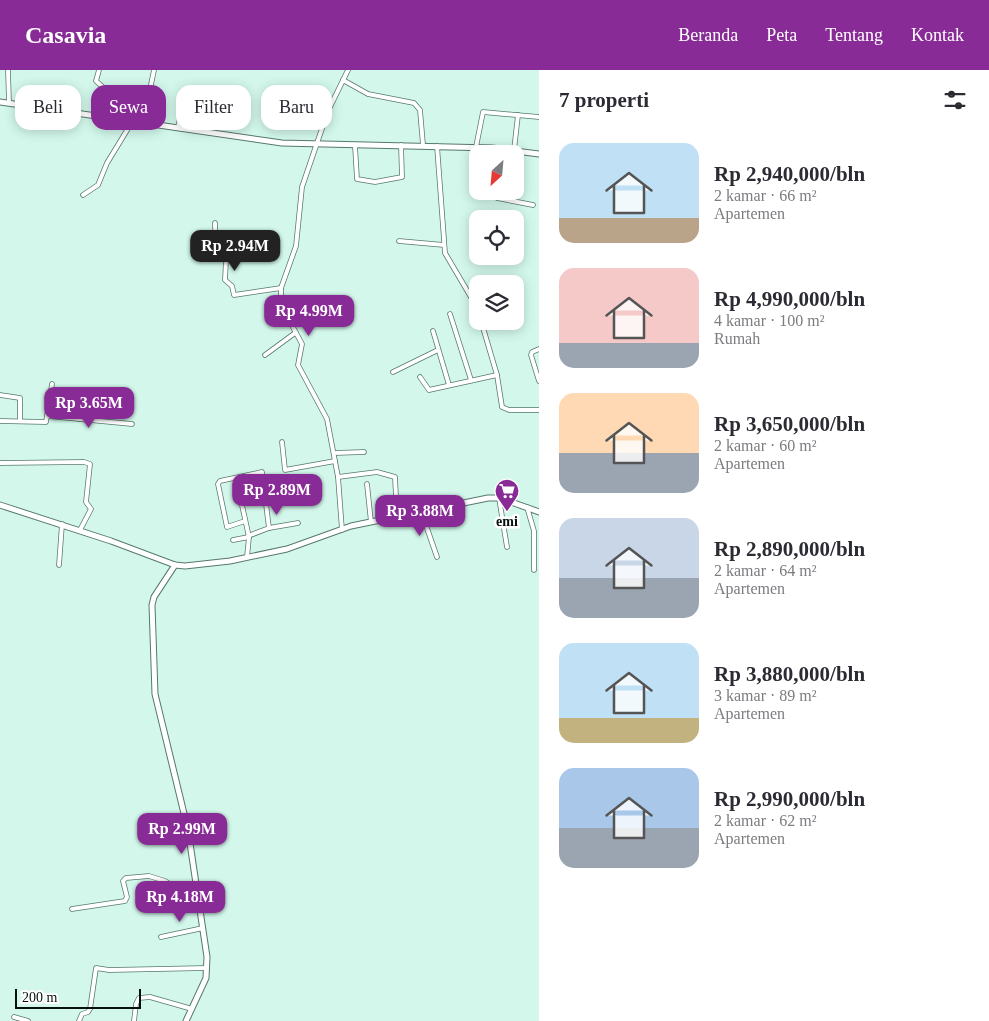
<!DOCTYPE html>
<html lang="id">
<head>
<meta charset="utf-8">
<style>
  body { margin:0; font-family:"Times New Roman",serif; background:#f7f7f7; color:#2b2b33; height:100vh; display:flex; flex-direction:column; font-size:19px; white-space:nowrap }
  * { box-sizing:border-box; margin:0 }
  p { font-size:16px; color:#7c7c81 }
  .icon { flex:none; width:28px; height:28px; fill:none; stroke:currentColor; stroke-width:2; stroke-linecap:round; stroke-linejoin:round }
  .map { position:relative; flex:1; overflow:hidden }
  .sheet { display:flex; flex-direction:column; background:#fff; width:450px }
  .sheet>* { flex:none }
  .guide { position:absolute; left:15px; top:15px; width:449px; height:45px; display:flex; gap:10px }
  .needle { width:32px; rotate:206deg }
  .buttons { position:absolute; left:469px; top:75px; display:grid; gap:10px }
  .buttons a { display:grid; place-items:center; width:55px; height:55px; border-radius:10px; background:#fff; box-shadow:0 2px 12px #0003; font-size:25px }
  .scale { position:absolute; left:15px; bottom:12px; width:126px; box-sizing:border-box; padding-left:5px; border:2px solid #05110d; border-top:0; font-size:14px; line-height:18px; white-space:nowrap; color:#05110d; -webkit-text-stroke:4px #fff; paint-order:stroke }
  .price { position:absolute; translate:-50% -42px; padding:0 11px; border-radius:10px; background:#882b96; color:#fff; font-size:16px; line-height:32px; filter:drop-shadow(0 1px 2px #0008) }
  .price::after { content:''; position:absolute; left:50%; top:30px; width:15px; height:11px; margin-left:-8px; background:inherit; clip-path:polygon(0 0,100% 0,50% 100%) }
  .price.on { background:#222; color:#fff }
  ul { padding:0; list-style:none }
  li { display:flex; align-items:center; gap:15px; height:125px; padding:0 20px }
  li span { display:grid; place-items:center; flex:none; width:140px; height:100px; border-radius:15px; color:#555 }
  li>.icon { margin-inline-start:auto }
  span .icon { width:60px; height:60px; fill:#fffc; stroke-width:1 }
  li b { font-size:21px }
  h2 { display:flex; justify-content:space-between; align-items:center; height:60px; padding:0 20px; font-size:21px }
  .tag { padding:0 18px; border-radius:15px; background:#fff; box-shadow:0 2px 12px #0003; font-size:18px; line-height:45px }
  .tag.on { background:#882b96; color:#fff }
  header { display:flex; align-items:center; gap:30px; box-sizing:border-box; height:70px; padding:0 25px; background:#882b96; color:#fff }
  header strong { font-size:24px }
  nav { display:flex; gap:28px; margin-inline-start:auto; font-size:18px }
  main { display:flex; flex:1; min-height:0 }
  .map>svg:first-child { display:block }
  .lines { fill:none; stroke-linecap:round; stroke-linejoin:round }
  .street-casing { stroke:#57786d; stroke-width:5.5 }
  .secondary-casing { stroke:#57786d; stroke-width:7 }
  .street { stroke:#fff; stroke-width:4 }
  .secondary { stroke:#fff; stroke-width:5 }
  .labels { text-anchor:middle; stroke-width:5; stroke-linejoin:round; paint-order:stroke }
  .poi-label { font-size:14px; font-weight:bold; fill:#05110d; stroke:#fff }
</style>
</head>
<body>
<header>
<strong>Casavia</strong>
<nav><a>Beranda</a><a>Peta</a><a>Tentang</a><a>Kontak</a></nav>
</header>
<main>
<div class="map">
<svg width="539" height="951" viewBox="0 0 539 951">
  <rect width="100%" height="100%" fill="#d3f8eb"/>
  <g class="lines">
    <defs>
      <g id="street">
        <polyline points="8,0 9,33"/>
        <polyline points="343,10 368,24 414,33 420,40 423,75"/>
        <polyline points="99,46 104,18 96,11 99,0"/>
        <polyline points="143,53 154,0"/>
        <polyline points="178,58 184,29"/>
        <polyline points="355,76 357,109 375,112 402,107 401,75"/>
        <polyline points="437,76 445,183 478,239"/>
        <polyline points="476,77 483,42 539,47"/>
        <polyline points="514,80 518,45"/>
        <polyline points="492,121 492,125 497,128 533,135"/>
        <polyline points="83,125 98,115 107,93 132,52"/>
        <polyline points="215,153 216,186 226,190 225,210 232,216 234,225 281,218"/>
        <polyline points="399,171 444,175"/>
        <polyline points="450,244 471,310"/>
        <polyline points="481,251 497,305 502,337 509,340 539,340"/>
        <polyline points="433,261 449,315"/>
        <polyline points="539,279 532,282 531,285 539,311"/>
        <polyline points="265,285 295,263"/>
        <polyline points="393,302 438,280"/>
        <polyline points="420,307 429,320 497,305"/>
        <polyline points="0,325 20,328 20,351"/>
        <polyline points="51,326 79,329 79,349"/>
        <polyline points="48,346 132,354"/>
        <polyline points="0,351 46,352 52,314"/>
        <polyline points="282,372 285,400 335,391"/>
        <polyline points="334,383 364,382"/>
        <polyline points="0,393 84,392 90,394 86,432 91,439 80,460"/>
        <polyline points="338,407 377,402 395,407 397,447"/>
        <polyline points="236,408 249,467 247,487"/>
        <polyline points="367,414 371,452"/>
        <polyline points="499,428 507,477"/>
        <polyline points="527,437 534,461 534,500"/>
        <polyline points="421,441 437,487"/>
        <polyline points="245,451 227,457 218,414 220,411 262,402 269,458 248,466"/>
        <polyline points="269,458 298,453"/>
        <polyline points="342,460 338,407 327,349 298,295 302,274 281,235 281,218 296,176 302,117 328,41 348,0"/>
        <polyline points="233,470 249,467"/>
        <polyline points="59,495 62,454"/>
        <polyline points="72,839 125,831 127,827 123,811 126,808 149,806 165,811 180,821 198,821"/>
        <polyline points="161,867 203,858"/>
        <polyline points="14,947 28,951"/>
        <polyline points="79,951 82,944 88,942 90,939 96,898 109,900 207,898"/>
        <polyline points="134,951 136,934 139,928 150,927 192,939"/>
      </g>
      <g id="secondary">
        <polyline points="0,32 282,73 492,78 539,84"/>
        <polyline points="0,435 111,471 175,495 185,496 230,491 287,479 351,456 488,428 500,428 539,442"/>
        <polyline points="175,495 154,527 152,535 155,624 188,760 207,887 206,908 186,951"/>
      </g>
    </defs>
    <use href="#street" class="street-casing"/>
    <use href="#secondary" class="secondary-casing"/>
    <use href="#street" class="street"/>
    <use href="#secondary" class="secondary"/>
  </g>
  <defs>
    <symbol id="supermarket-pin" viewBox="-11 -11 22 30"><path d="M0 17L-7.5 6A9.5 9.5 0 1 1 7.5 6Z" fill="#882b96" stroke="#fff"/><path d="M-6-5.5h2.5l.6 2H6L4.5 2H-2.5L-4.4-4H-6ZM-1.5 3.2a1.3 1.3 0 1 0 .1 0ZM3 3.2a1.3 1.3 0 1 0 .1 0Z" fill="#fff"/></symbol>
  </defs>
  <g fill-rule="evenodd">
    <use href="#supermarket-pin" x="493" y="407" width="28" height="38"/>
  </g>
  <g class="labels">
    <g class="poi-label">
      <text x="507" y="456">emi</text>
    </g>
  </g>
</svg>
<div class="buttons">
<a><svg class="needle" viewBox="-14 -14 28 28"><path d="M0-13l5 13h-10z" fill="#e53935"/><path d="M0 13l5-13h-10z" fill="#7c7c81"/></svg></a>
<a><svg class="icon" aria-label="locate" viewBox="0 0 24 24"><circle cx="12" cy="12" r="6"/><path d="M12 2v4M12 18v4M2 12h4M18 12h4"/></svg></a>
<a><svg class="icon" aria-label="layers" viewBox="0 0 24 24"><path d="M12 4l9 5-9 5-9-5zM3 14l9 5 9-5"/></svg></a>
</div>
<div class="scale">200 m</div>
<b class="price on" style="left:235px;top:202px">Rp 2.94M</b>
<b class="price" style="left:309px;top:267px">Rp 4.99M</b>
<b class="price" style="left:89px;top:359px">Rp 3.65M</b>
<b class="price" style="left:277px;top:446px">Rp 2.89M</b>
<b class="price" style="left:420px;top:467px">Rp 3.88M</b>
<b class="price" style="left:182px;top:785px">Rp 2.99M</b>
<b class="price" style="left:180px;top:853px">Rp 4.18M</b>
<div class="guide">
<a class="tag">Beli</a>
<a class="tag on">Sewa</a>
<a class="tag">Filter</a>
<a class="tag">Baru</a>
</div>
</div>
<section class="sheet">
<h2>7 properti<svg class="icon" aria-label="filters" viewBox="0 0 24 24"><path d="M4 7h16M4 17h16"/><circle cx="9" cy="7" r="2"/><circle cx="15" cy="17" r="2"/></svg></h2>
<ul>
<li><span style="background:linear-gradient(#bfe0f5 75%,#b9a48a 0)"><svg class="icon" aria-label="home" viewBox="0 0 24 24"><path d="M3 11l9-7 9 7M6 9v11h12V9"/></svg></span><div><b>Rp 2,940,000/bln</b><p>2 kamar · 66 m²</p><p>Apartemen</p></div></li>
<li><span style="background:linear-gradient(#f6c9c9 75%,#9aa5b1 0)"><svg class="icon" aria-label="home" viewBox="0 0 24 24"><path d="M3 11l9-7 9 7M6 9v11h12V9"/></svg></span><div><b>Rp 4,990,000/bln</b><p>4 kamar · 100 m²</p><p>Rumah</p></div></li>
<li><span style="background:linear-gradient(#ffd9b3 60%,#9aa5b1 0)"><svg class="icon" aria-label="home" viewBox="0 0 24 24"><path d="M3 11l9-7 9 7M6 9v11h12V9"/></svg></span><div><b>Rp 3,650,000/bln</b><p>2 kamar · 60 m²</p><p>Apartemen</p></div></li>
<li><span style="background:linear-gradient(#c9d6e8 60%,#9aa5b1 0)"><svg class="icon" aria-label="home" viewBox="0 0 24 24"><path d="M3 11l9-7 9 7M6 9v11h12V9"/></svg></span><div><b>Rp 2,890,000/bln</b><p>2 kamar · 64 m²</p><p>Apartemen</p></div></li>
<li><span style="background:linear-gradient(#bfe0f5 75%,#c2b280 0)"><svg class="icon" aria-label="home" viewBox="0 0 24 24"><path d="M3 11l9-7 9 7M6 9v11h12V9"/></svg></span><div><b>Rp 3,880,000/bln</b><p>3 kamar · 89 m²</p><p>Apartemen</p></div></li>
<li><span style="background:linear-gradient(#a9c7e8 60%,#9aa5b1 0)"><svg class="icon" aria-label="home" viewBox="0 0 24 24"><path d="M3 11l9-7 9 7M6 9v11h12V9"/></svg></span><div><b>Rp 2,990,000/bln</b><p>2 kamar · 62 m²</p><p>Apartemen</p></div></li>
</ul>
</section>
</main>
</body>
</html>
